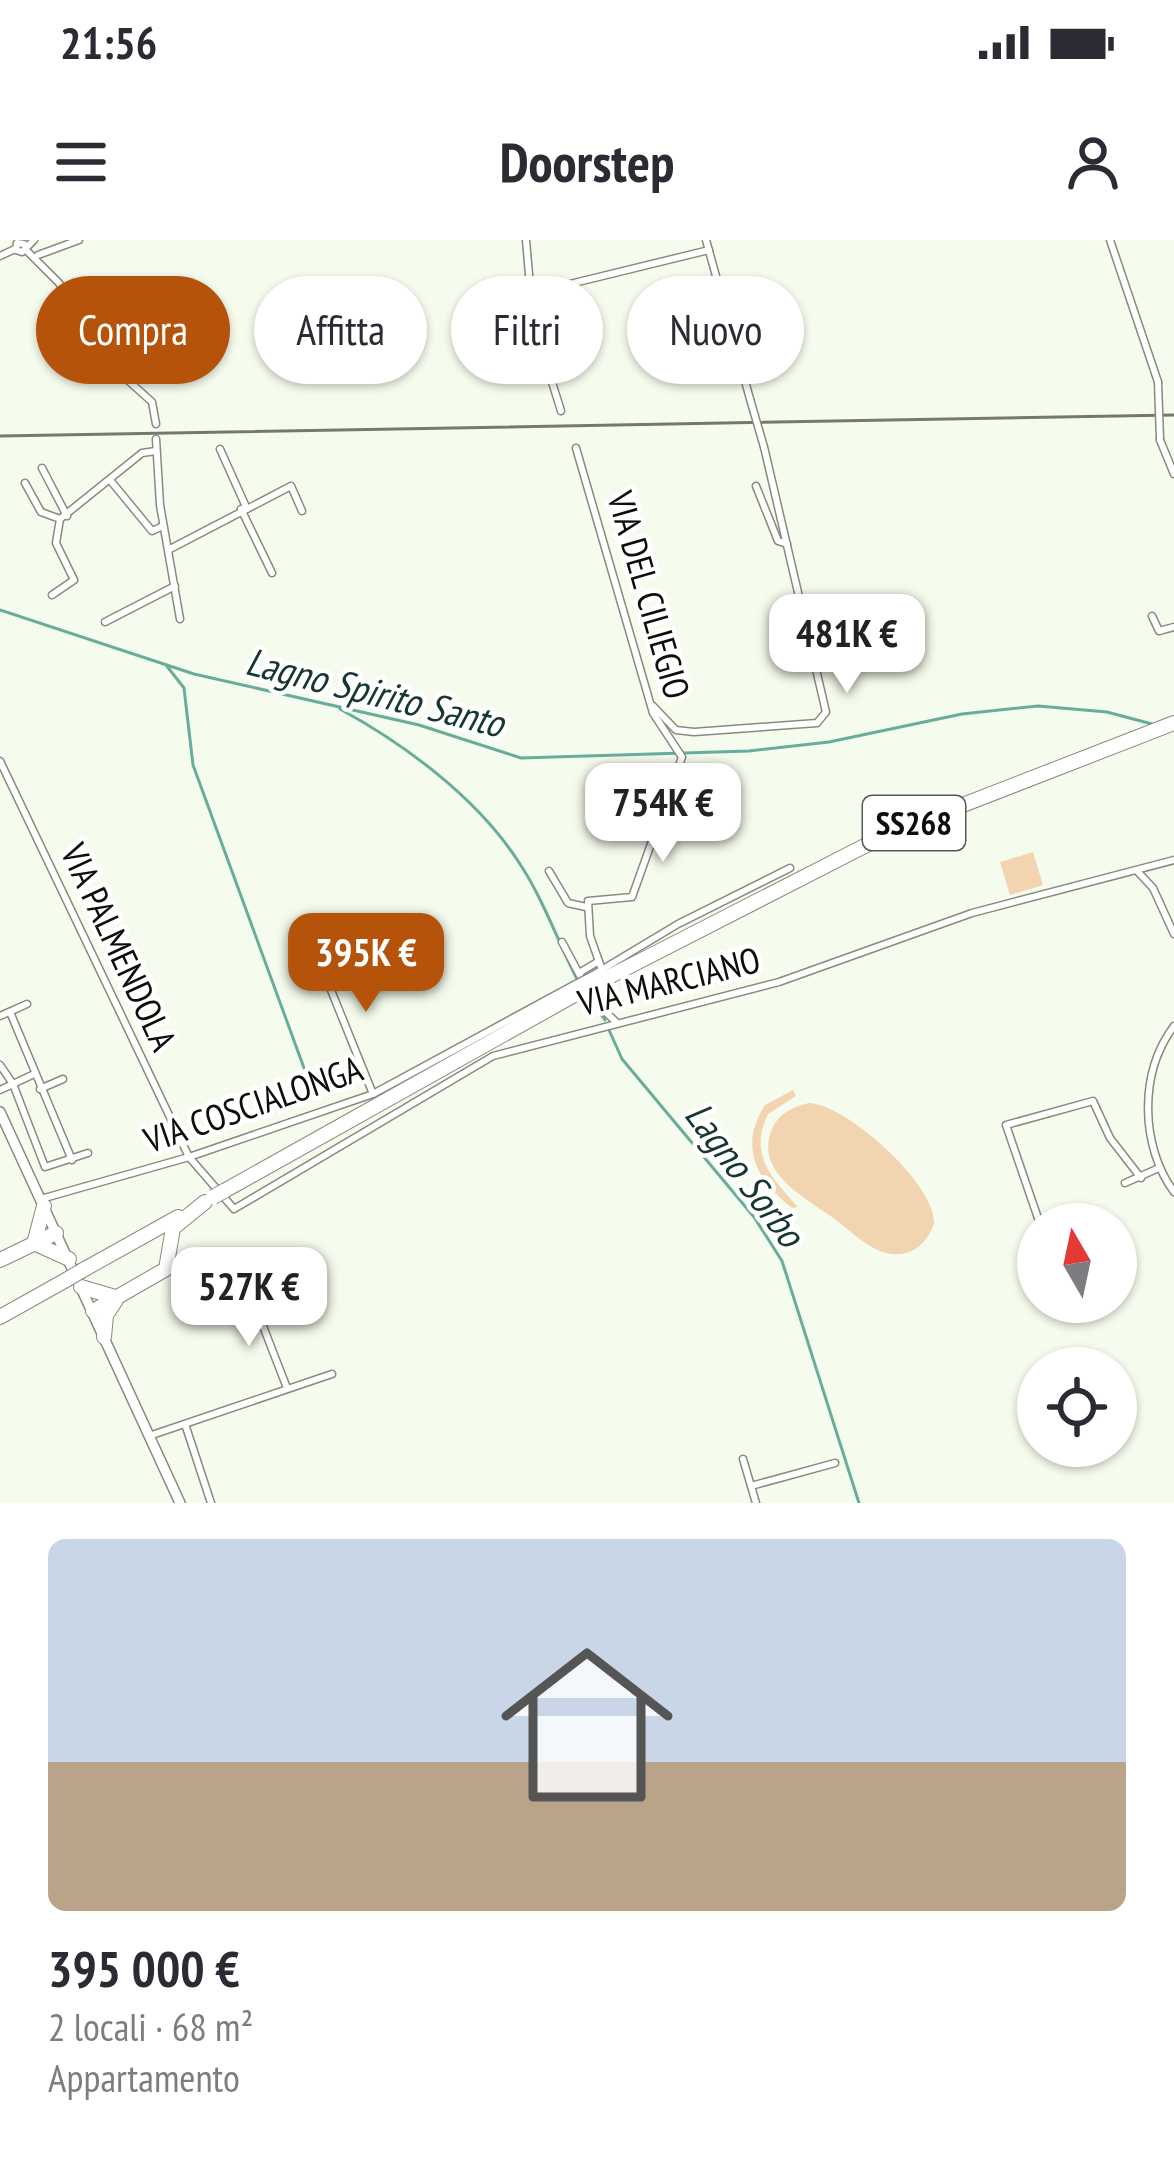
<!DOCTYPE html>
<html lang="it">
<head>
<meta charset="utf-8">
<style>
  body { margin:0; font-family:"PT Sans Narrow",sans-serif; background:#f2f2f3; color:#2b2b33; height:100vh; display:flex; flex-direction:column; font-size:45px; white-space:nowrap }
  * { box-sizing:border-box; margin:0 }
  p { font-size:39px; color:#7c7c81 }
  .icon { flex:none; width:66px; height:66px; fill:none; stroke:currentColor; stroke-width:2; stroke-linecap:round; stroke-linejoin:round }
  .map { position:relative; height:1263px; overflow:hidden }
  .side { display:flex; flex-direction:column; background:#fff; flex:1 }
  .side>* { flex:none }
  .hud { position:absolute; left:36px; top:36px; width:1104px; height:108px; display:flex; gap:24px }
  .needle { width:78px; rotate:351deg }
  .fabs { position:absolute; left:1017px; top:963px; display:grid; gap:24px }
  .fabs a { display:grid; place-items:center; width:120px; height:120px; border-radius:50%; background:#fff; box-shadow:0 3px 9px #0004; font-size:60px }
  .price { position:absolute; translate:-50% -102px; padding:0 27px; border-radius:24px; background:#fff; color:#222; font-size:39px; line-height:78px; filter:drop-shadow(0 3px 6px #0008) }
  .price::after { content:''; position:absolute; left:50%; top:72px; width:36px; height:27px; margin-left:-18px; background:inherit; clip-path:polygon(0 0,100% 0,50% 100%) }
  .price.active { background:#b45309; color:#fff }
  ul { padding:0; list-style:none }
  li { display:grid; align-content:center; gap:24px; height:636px; padding:0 48px }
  li span { display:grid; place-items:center; height:372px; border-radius:18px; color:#555 }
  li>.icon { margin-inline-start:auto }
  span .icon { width:216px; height:216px; fill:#fffc; stroke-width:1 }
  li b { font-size:51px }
  .tag { padding:0 42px; border-radius:54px; background:#fff; box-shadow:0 3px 9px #0004; font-size:42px; line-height:108px }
  .tag.active { background:#b45309; color:#fff }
  .status { display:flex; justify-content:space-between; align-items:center; height:84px; padding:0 60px; background:#fff; direction:ltr }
  .status svg { height:33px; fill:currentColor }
  header { display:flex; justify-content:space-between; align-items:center; height:156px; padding:0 48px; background:#fff; font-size:54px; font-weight:800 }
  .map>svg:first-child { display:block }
  .green { fill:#f3d4b0 }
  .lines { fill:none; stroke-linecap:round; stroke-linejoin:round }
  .stream { stroke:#68ad9b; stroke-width:3 }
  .minor-casing { stroke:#868b7e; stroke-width:9 }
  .secondary-casing { stroke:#868b7e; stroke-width:12 }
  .trunk-casing { stroke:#868b7e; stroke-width:16 }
  .minor { stroke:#fff; stroke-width:6 }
  .secondary { stroke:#fff; stroke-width:9 }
  .trunk { stroke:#fff; stroke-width:14 }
  .rail { stroke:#75786f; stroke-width:3 }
  .minor-bridge-casing { stroke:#868b7e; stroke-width:9; stroke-linecap:butt }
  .trunk-bridge-casing { stroke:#868b7e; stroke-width:16; stroke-linecap:butt }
  .minor-bridge { stroke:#fff; stroke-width:6 }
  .trunk-bridge { stroke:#fff; stroke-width:14 }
  .labels { text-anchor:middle; stroke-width:9; stroke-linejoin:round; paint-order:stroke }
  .shield { fill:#fff; stroke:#555653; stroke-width:3 }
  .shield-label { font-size:33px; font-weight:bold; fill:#0c0e09 }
  .street-label { font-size:36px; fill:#0c0e09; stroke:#fff }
  .water-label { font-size:39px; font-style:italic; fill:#163730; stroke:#fff }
</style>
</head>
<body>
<div class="status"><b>21:56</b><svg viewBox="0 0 49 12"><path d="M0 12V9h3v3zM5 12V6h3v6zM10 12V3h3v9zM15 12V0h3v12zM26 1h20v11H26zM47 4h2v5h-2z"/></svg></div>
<header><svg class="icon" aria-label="menu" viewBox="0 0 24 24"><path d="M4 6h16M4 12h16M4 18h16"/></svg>Doorstep<svg class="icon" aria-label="person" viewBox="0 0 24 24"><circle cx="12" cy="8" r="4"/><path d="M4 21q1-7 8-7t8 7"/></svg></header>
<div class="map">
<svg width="1174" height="1263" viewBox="0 0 1174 1263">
  <rect width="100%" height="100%" fill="#f6fced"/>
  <g class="green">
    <polygon points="118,41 129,57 85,72 76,61"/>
    <polygon points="1033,612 1043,645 1010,655 1000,622"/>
    <path d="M793,850l3,6 -28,18c-20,41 4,64 30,93l-6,1c-35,-28 -54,-61 -27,-103z"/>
    <path d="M809,863c37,1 128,82 125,121 -7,19 -21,32 -42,30 -21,-2 -40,-22 -56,-34 -28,-21 -83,-47 -64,-91 7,-16 21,-22 37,-26z"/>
  </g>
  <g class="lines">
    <g class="stream">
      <polyline points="0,370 194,434 419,485 521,518 749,511 829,502 962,474 1038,466 1107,472 1152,484"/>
      <polyline points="166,425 184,448 193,525 304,828"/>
      <path d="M340,469c66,36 137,89 178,152 25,37 39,79 59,118"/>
      <polyline points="585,752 605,780"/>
      <polyline points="609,790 622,819 754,977 782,1021 859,1263"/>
    </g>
    <defs>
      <g id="minor">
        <polyline points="526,0 533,81 561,171"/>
        <polyline points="706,0 750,159"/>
        <polyline points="1110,0 1158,142"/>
        <polyline points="24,4 17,3 16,10 22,12 34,0"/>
        <polyline points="25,9 59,43 102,117 152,162 156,184"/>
        <polyline points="38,15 79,0"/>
        <polyline points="0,16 15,9"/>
        <polyline points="529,54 709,10"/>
        <polyline points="156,199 160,265 180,379"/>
        <polyline points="1160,200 1174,234"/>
        <polyline points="576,208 653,473 682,517 632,657 588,661 590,696 602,730"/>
        <polyline points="220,209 247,269"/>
        <polyline points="42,228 67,276"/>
        <polyline points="110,240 152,291 163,286"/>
        <polyline points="25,243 41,272 60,279 142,213 156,211"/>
        <polyline points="756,246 778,301 787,304"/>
        <polyline points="241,269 272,333"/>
        <polyline points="170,309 291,246 302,271"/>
        <polyline points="52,355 74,340 56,303 60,279"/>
        <polyline points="1152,376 1159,391 1174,387"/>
        <polyline points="105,382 175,346"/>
        <polyline points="653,466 676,490 694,492 817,483 826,472 764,207"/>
        <polyline points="0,521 189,917 234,969 493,816 779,742 972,673 1174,620"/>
        <polyline points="549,631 568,663 586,667"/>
        <polyline points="1138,632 1153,648 1174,694"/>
        <polyline points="562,702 593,760 616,782"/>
        <polyline points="316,713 373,854"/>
        <polyline points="579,733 599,721"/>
        <polyline points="593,735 678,684 790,628"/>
        <polyline points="10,772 72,920"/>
        <polyline points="0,776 27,764"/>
        <path d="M1174,786c-36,48 -33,121 0,166"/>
        <polyline points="0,825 13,844 0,850"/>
        <polyline points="32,835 13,844 45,927 88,913"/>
        <polyline points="40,849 63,839"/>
        <polyline points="1125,943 1159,928"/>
        <polyline points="41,959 189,917 373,854 572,746"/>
        <polyline points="1040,984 1006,885 1093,861 1110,898 1141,938"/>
        <polyline points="251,1055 287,1148"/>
        <polyline points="185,1184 211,1263"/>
        <polyline points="149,1196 332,1134"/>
        <polyline points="743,1219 756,1263"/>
        <polyline points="751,1246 835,1223"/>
      </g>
      <polyline id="secondary" points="0,872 180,1263"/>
      <g id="trunk">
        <polyline points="595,744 888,594 1174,483"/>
        <polyline points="224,951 576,754"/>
        <polyline points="35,1000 44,966"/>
        <polyline points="36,1004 69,1019"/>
        <polyline points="0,1020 56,993"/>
        <polyline points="83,1030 178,977"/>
        <polyline points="81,1047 115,1057"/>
        <polyline points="93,1071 166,1029 173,988 205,962"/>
        <polyline points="0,1077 66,1040"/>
        <polyline points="104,1097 106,1075 116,1060"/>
      </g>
    </defs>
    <use href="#minor" class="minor-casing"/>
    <use href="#secondary" class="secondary-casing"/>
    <use href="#trunk" class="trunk-casing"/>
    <use href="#minor" class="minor"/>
    <use href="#secondary" class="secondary"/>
    <use href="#trunk" class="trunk"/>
    <polyline class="rail" points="0,196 1174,175"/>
    <defs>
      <g id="minor-bridge">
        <polyline points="1158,142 1160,200"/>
        <polyline points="750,159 764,207"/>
        <polyline points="572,746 593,735"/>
      </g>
      <g id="trunk-bridge">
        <polyline points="576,754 595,744"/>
        <polyline points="213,957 224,951"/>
        <polyline points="66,1040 83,1030"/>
      </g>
    </defs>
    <use href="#minor-bridge" class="minor-bridge-casing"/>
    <use href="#trunk-bridge" class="trunk-bridge-casing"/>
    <use href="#minor-bridge" class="minor-bridge"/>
    <use href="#trunk-bridge" class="trunk-bridge"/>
  </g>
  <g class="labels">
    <rect class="shield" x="863" y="556" width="102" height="54" rx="9"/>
    <g class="shield-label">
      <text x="914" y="595">SS268</text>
    </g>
    <g class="street-label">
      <text transform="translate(649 355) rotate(74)" y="13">VIA DEL CILIEGIO</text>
      <text transform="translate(119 707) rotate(65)" y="13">VIA PALMENDOLA</text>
      <text transform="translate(669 741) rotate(-14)" y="13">VIA MARCIANO</text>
      <text transform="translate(253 864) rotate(-19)" y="13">VIA COSCIALONGA</text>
    </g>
    <g class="water-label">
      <text transform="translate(375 452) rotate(14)" y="14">Lagno Spirito Santo</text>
      <text transform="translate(745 934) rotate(53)" y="14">Lagno Sorbo</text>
    </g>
  </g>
</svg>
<div class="fabs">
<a><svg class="needle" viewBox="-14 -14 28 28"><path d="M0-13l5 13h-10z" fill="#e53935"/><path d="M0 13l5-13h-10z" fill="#7c7c81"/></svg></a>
<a><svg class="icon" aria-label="locate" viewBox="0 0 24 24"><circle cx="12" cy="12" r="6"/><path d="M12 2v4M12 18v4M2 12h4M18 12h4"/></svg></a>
</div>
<b class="price" style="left:847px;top:456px">481K €</b>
<b class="price" style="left:663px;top:625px">754K €</b>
<b class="price active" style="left:366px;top:775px">395K €</b>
<b class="price" style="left:249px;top:1109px">527K €</b>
<div class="hud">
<a class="tag active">Compra</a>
<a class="tag">Affitta</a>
<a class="tag">Filtri</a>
<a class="tag">Nuovo</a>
</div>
</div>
<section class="side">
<ul>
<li><span style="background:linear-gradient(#c9d6e8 60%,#b9a48a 0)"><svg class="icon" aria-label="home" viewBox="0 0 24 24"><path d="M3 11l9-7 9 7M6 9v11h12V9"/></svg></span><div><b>395 000 €</b><p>2 locali · 68 m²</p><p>Appartamento</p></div></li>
</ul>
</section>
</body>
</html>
